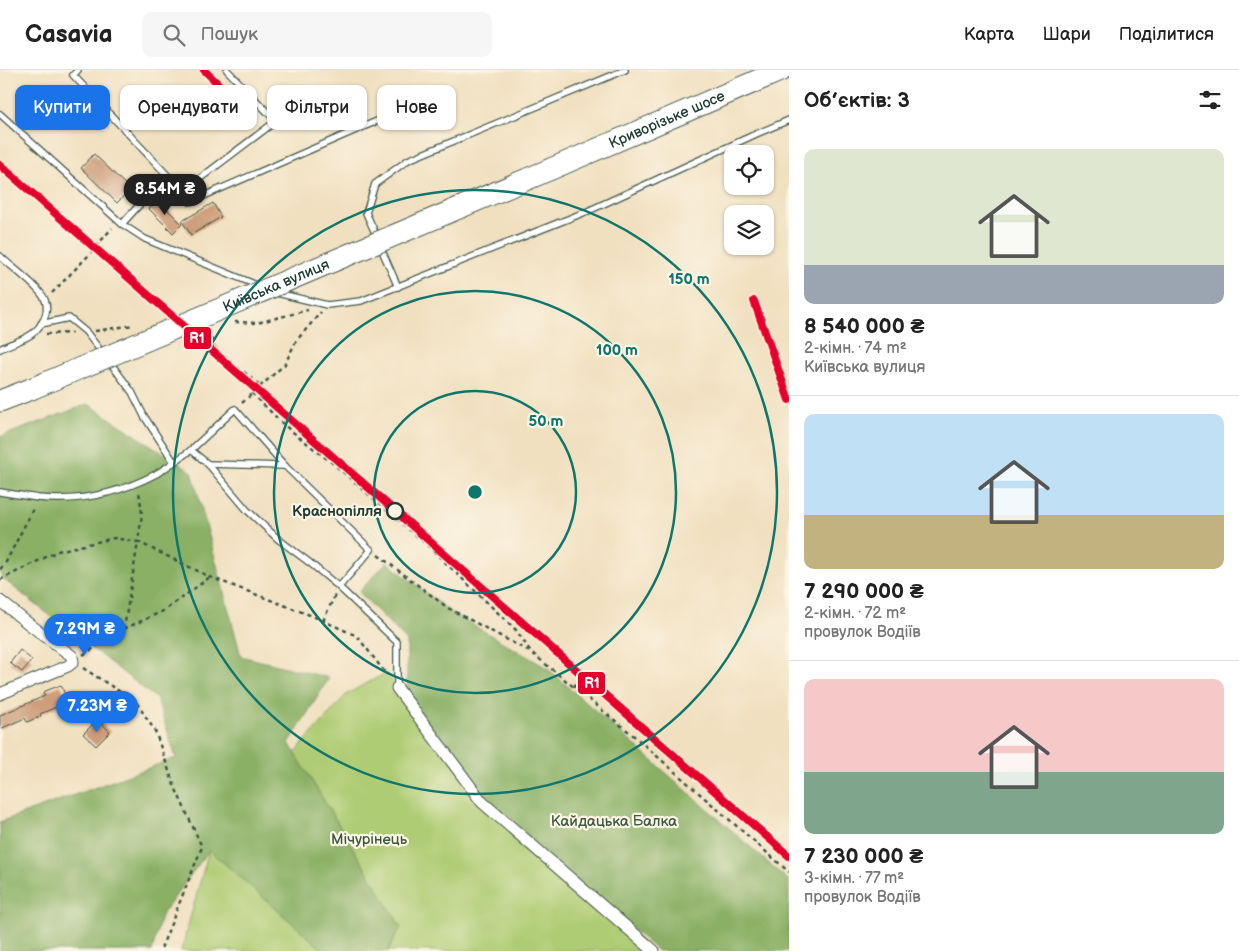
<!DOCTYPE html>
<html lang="uk">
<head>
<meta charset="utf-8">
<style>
  body { margin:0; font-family:"Balsamiq Sans",sans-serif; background:#f6f6f6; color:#222; height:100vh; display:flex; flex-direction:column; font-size:19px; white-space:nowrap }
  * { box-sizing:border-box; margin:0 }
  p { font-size:16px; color:#767676 }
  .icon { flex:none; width:28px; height:28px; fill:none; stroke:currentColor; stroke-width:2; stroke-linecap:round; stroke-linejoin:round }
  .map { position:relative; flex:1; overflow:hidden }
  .details { display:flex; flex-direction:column; background:#fff; width:450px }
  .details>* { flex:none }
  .hud { position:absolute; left:15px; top:15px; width:475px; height:45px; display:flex; gap:10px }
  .controls { position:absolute; left:724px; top:75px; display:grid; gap:10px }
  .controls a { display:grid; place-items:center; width:50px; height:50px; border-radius:10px; background:#fff; box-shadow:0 1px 4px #0004; font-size:25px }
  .price { position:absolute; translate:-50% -42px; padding:0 11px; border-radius:18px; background:#1a73e8; color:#fff; font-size:16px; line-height:32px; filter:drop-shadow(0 1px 2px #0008) }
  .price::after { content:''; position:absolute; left:50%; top:30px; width:15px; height:11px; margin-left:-8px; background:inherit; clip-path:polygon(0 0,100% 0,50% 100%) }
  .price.active { background:#222; color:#fff }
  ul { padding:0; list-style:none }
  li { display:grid; align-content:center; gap:10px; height:265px; padding:0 15px }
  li+li { border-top:1px solid #e0e0e0 }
  li span { display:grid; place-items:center; height:155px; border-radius:10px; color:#555 }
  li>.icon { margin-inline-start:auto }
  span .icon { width:90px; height:90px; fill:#fffc; stroke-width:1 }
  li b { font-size:21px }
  h2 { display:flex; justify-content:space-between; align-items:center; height:60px; padding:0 15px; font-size:21px }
  .tag { padding:0 18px; border-radius:10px; background:#fff; box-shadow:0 1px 4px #0004; font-size:18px; line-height:45px }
  .tag.active { background:#1a73e8; color:#fff }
  header { display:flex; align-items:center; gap:30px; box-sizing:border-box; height:70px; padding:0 25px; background:#fff; border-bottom:1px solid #e0e0e0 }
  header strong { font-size:24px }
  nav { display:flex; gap:28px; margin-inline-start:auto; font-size:18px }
  .search { width:350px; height:45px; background:#f6f6f6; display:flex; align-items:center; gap:12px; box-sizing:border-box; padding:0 18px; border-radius:10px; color:#767676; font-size:19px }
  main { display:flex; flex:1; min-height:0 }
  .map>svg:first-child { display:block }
  .green { fill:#aecc73; stroke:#668454 }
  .forest { fill:#8ab065; stroke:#54764c }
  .building { fill:#ce9d7a }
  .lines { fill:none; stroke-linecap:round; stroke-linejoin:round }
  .lane-casing { stroke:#3e5549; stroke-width:8 }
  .street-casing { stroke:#3e5549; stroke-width:13 }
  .highway-casing { stroke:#3e5549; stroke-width:23 }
  .path { stroke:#3e5549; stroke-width:2.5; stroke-dasharray:4 4; stroke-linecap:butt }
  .lane { stroke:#fff; stroke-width:5.5 }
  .street { stroke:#fff; stroke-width:11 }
  .highway { stroke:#fff; stroke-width:21 }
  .highway-bridge-casing { stroke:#3e5549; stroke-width:23; stroke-linecap:butt }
  .highway-bridge { stroke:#fff; stroke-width:21 }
  .rail-1-casing { stroke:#fcf5e5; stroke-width:11 }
  .rail-1 { stroke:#e4002b; stroke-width:8 }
  .ring { fill:none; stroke:#0f766e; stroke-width:2.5 }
  .stop-dot { fill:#fcf5e5; stroke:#1f3d34; stroke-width:2.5 }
  .labels { text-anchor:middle; stroke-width:4.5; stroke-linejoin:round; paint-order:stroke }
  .street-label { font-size:15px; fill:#1f3d34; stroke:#fcf5e5 }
  .stop-label { font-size:15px; font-weight:bold; fill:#1f3d34; stroke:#fcf5e5; text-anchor:end }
  .park-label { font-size:15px; fill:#3c5a41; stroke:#fcf5e5 }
  .centre { fill:#0f766e; stroke:#fcf5e5; stroke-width:2.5 }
  .ring-label { font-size:15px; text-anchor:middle; font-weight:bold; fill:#0f766e; stroke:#fcf5e5; stroke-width:4.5; stroke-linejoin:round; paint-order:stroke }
  .line-badge { stroke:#fcf5e5; stroke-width:2 }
  .badge-label { font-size:14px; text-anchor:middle; font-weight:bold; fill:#fff }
</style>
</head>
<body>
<header>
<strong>Casavia</strong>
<div class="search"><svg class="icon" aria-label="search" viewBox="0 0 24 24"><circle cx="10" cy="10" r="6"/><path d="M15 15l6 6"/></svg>Пошук</div>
<nav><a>Карта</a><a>Шари</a><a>Поділитися</a></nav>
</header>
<main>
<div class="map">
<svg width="789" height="881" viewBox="0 0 789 881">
  <rect width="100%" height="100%" fill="#fcf5e5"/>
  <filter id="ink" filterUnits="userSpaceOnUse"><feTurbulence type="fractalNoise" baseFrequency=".02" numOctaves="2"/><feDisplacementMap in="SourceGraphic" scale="10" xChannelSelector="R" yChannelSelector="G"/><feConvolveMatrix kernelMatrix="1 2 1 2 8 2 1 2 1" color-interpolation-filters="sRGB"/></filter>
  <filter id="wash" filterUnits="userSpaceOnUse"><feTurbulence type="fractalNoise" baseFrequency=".0096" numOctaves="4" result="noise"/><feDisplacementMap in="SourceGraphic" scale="20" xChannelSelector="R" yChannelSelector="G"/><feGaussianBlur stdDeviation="1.12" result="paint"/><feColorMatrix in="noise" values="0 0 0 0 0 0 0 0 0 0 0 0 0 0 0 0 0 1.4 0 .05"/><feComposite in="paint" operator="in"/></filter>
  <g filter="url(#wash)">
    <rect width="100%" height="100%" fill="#f1e0c0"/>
    <polygon class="green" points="386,603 480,729 652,881 181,881 209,780 347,624"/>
    <g class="forest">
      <polygon points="88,334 192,402 241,586 329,608 289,673 401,857 388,881 324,881 209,780 161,846 152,881 0,881 0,752 176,688 157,629 7,512 0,505 0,367"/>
      <polygon points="387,492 449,541 547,598 789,811 789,881 658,881 563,801 468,709 407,639 407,571 359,522"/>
    </g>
    <g id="blocks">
      <g class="building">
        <polygon points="94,84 130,119 117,133 81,98"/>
        <polygon points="158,130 182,154 173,163 149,139"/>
        <polygon points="213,133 221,147 191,165 182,151"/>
        <polygon points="20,580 32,590 22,602 10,593"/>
        <polygon points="61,615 68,632 40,644 41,646 27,652 25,648 0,659 0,645 45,626 43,622"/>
        <polygon points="98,649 110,662 96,676 83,664"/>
      </g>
    </g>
  </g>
  <g filter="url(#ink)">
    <use href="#blocks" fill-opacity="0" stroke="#3e5549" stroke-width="1"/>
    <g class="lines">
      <defs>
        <g id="lane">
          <polyline points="78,0 73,5 169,107 142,132 122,154"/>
          <polyline points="0,44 122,154 145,169 259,216"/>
          <polyline points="169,107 190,132 407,38"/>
          <polyline points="182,122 276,51 227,0"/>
          <polyline points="377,167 366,143 375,114 408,90 625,0"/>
          <polyline points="380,176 398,217"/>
          <path d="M0,186c10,10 41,32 45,44 5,12 -3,26 -13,34 -8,6 -23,10 -32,15"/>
          <polyline points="277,223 327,235 361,231 588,141 756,64 789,50"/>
          <polyline points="41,254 69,248 86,262 103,284"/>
          <polyline points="109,291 132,322 144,346 174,392"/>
          <polyline points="191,380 235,339 285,396 371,480 339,517"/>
          <polyline points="208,394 285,396"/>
          <path d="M0,422c13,2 25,4 38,6 41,4 82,-5 118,-24 12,-7 24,-16 35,-24l17,14 39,46 31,29 32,24 29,24 58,55v46"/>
        </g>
        <g id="street">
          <polyline points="0,531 29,554 72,586 73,592 68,596 0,624"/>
          <polyline points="397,618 482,732 654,881"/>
        </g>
        <g id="highway">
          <path id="s1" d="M551,99l231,-99"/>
          <polyline points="0,331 31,319"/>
        </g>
      </defs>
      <use href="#lane" class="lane-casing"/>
      <use href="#street" class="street-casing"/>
      <use href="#highway" class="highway-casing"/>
      <g class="path">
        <polyline points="52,223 88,186 112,158"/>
        <polyline points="235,252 257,253 308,240"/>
        <polyline points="95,261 134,255"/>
        <polyline points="206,262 212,270 214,276 230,293 243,301 260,316"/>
        <polyline points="46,264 72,263"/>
        <polyline points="252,323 284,355 336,396 427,475 516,560 531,582"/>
        <polyline points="242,333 285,294 296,271 321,242"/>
        <polyline points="378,485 448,538 532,583 634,666 789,802"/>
        <polyline points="0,499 5,494 34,437"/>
        <polyline points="0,510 58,481 114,468 138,472 142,444 139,421"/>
        <polyline points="323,551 335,525"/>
        <polyline points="124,559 165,540 210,507"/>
        <polyline points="83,585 124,559 138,472 210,507 315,547 357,566 387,605"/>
        <polyline points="83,598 136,632 155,661 174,715 202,777 160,881"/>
        <polyline points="574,617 584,599"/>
      </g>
      <use href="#lane" class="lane"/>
      <use href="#street" class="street"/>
      <use href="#highway" class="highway"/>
      <defs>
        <g id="highway-bridge">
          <path id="s2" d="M31,319l520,-220"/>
        </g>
      </defs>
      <use href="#highway-bridge" class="highway-bridge-casing"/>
      <use href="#highway-bridge" class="highway-bridge"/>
      <defs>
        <g id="rail-1">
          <polyline points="204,0 242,37"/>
          <polyline points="0,95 789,786"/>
          <polyline points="754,231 789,330"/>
        </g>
      </defs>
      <use href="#rail-1" class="rail-1-casing"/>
      <use href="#rail-1" class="rail-1"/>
    </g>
  </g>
  <g class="ring">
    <circle cx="475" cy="422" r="101"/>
    <circle cx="475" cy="422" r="201"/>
    <circle cx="475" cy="422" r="302"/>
  </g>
  <circle class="stop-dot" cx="395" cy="441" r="8"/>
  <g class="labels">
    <g class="street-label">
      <text dy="5" stroke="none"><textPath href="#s1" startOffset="126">Криворізьке шосе</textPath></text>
      <text dy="5" stroke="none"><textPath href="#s2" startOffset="266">Київська вулиця</textPath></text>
    </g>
    <g class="stop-label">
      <text x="382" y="446">Краснопілля</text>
    </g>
    <g class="park-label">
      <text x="614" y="756">Кайдацька Балка</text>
      <text x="369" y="774">Мічурінець</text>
    </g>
  </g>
  <circle cx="475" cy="422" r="8" class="centre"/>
  <g class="ring-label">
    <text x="689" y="214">150 m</text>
    <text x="617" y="285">100 m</text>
    <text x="546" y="356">50 m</text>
  </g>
  <g class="line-badge">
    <rect x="183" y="256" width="29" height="24" rx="5" fill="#e4002b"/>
    <rect x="577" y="601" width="29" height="24" rx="5" fill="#e4002b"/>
  </g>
  <g class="badge-label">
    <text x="197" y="273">R1</text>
    <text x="592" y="618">R1</text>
  </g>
</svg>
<div class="controls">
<a><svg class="icon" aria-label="locate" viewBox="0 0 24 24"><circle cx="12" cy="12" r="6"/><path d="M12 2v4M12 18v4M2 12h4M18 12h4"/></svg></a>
<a><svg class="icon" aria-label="layers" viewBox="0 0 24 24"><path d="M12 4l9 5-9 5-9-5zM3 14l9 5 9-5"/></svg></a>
</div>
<b class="price active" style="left:165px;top:146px">8.54M ₴</b>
<b class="price" style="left:85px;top:586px">7.29M ₴</b>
<b class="price" style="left:97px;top:663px">7.23M ₴</b>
<div class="hud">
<a class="tag active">Купити</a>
<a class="tag">Орендувати</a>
<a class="tag">Фільтри</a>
<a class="tag">Нове</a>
</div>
</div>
<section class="details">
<h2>Об’єктів: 3<svg class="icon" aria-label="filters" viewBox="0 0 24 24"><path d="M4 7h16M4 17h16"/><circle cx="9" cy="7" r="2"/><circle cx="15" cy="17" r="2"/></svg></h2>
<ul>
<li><span style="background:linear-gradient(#dfe7d0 75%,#9aa5b1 0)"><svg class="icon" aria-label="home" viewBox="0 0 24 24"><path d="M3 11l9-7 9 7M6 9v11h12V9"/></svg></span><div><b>8 540 000 ₴</b><p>2-кімн. · 74 m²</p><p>Київська вулиця</p></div></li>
<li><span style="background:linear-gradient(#bfe0f5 65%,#c2b280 0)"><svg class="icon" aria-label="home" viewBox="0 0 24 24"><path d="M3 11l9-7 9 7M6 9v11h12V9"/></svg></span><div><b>7 290 000 ₴</b><p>2-кімн. · 72 m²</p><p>провулок Водіїв</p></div></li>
<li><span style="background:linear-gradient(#f6c9c9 60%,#7fa58c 0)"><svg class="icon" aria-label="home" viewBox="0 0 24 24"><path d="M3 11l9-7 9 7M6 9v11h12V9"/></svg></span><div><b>7 230 000 ₴</b><p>3-кімн. · 77 m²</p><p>провулок Водіїв</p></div></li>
</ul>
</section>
</main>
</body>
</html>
